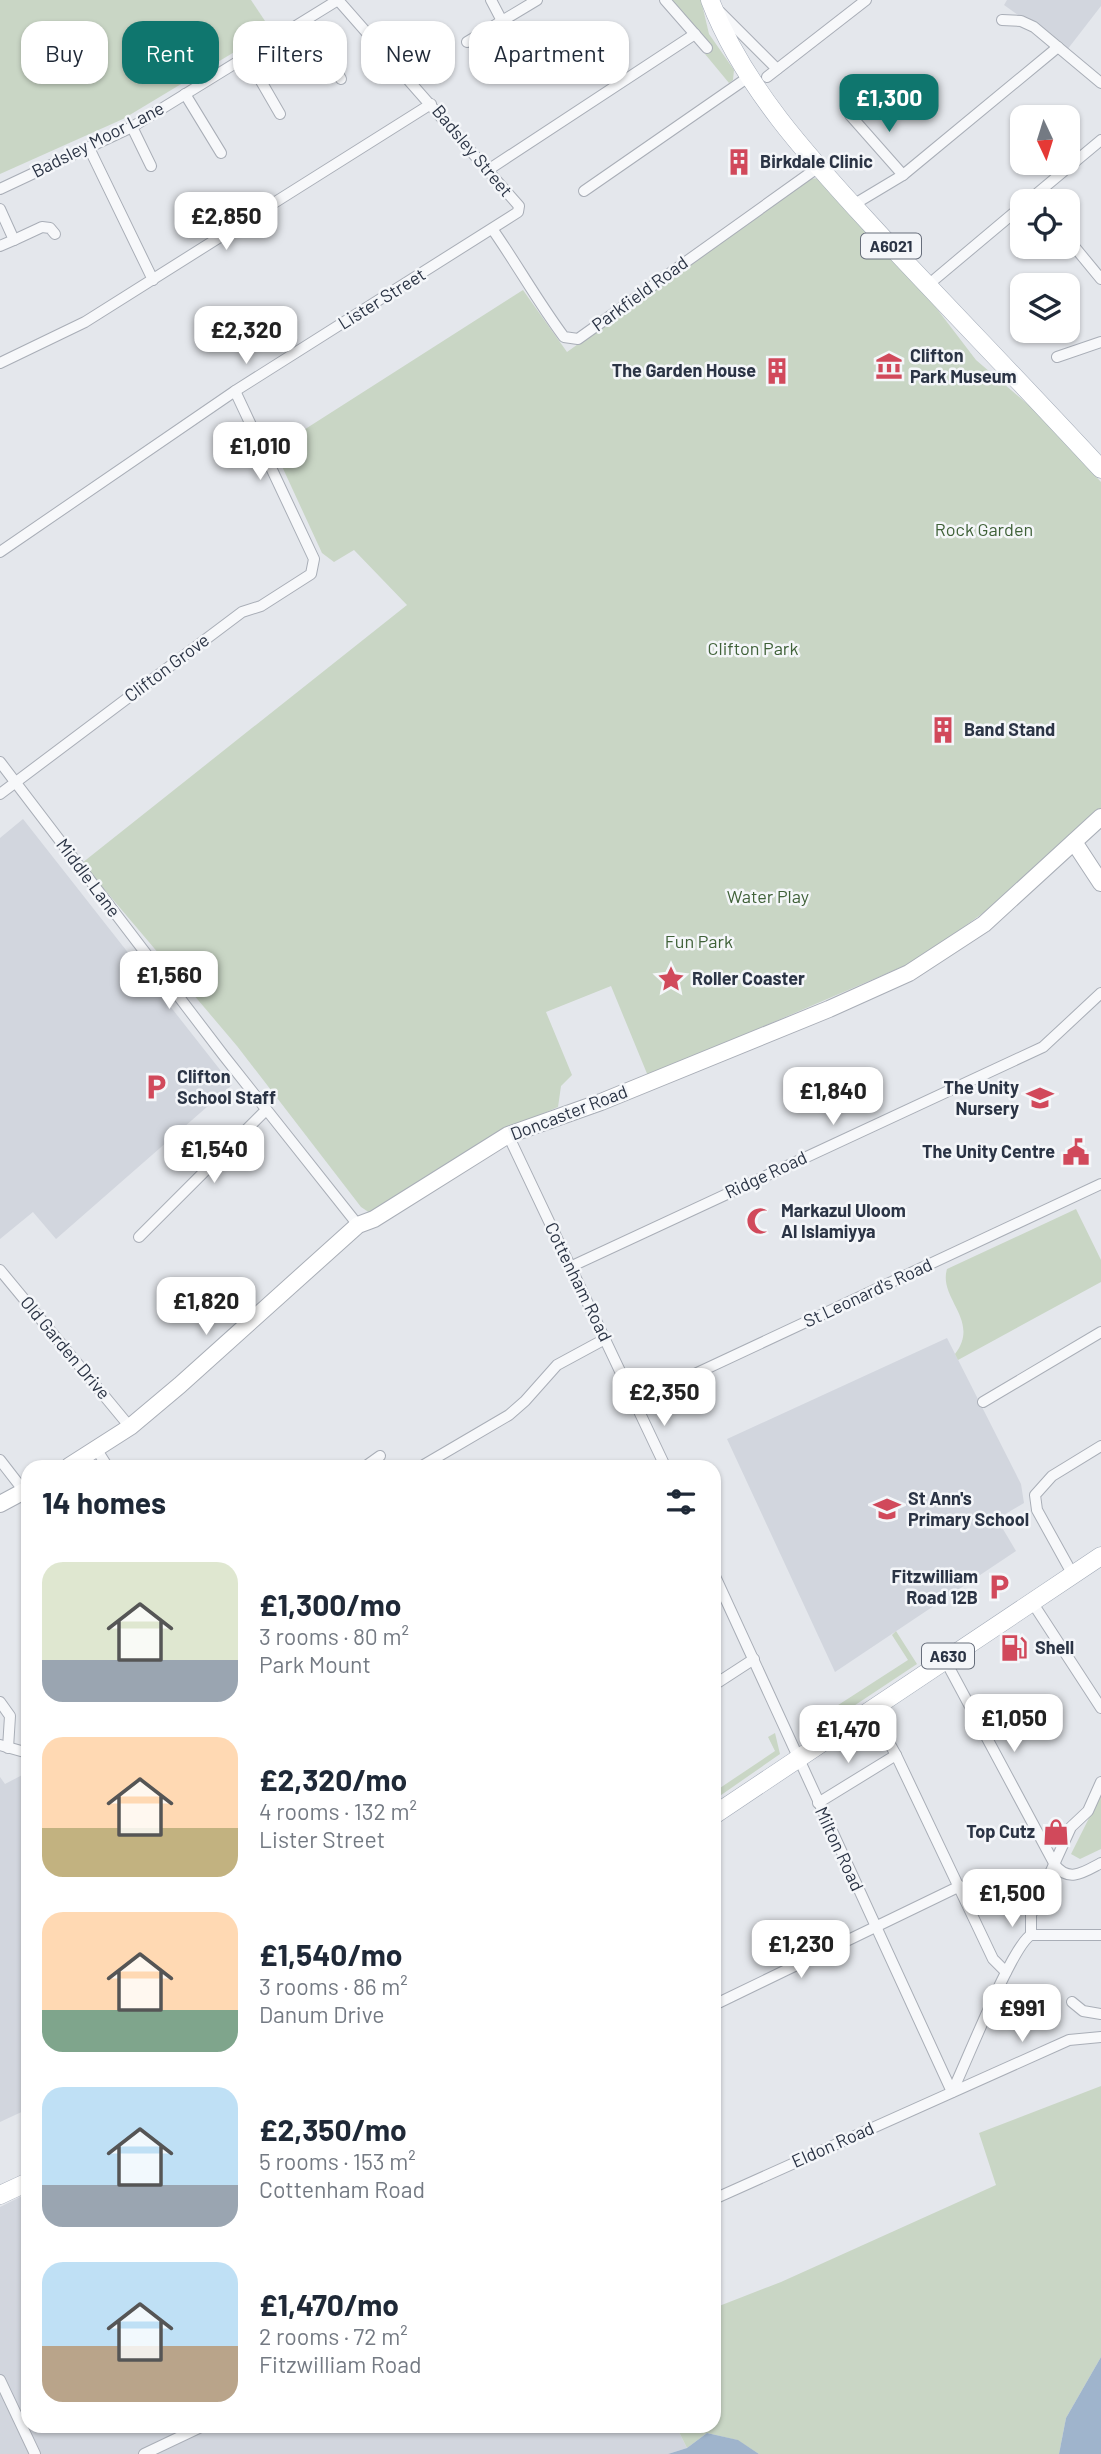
<!DOCTYPE html>
<html lang="en">
<head>
<meta charset="utf-8">
<style>
  body { margin:0; font-family:Barlow,sans-serif; background:#f2f2f3; color:#1f2937; height:100vh; display:flex; flex-direction:column; font-size:26px; white-space:nowrap }
  * { box-sizing:border-box; margin:0 }
  p { font-size:23px; color:#747a83 }
  .icon { flex:none; width:38px; height:38px; fill:none; stroke:currentColor; stroke-width:2; stroke-linecap:round; stroke-linejoin:round }
  .map { position:relative; flex:1; overflow:hidden }
  .drawer { position:absolute; left:21px; top:1460px; width:700px; height:973px; display:flex; flex-direction:column; background:#fff; border-radius:21px; box-shadow:0 2px 5px #0004 }
  .drawer>* { flex:none }
  .banner { position:absolute; left:21px; top:21px; width:700px; height:63px; display:flex; gap:14px }
  .needle { width:46px; rotate:176deg }
  .buttons { position:absolute; left:1010px; top:105px; display:grid; gap:14px }
  .buttons a { display:grid; place-items:center; width:70px; height:70px; border-radius:14px; background:#fff; box-shadow:0 2px 5px #0004; font-size:35px }
  .price { position:absolute; translate:-50% -60px; padding:0 16px; border-radius:14px; background:#fff; color:#222; font-size:23px; line-height:46px; filter:drop-shadow(0 2px 4px #0008) }
  .price::after { content:''; position:absolute; left:50%; top:42px; width:21px; height:16px; margin-left:-10px; background:inherit; clip-path:polygon(0 0,100% 0,50% 100%) }
  .price.selected { background:#0f766e; color:#fff }
  ul { padding:0; list-style:none }
  li { display:flex; align-items:center; gap:21px; height:175px; padding:0 21px }
  li span { display:grid; place-items:center; flex:none; width:196px; height:140px; border-radius:21px; color:#555 }
  li>.icon { margin-inline-start:auto }
  span .icon { width:84px; height:84px; fill:#fffc; stroke-width:1 }
  li b { font-size:30px }
  h2 { display:flex; justify-content:space-between; align-items:center; height:84px; padding:0 21px; font-size:30px }
  .pill { padding:0 24px; border-radius:21px; background:#fff; box-shadow:0 2px 5px #0004; font-size:24px; line-height:63px }
  .pill.selected { background:#0f766e; color:#fff }
  .map>svg:first-child { display:block }
  .built { fill:#d2d6de }
  .green { fill:#c9d6c5 }
  .water { fill:#9fb4cc }
  .lines { fill:none; stroke-linecap:round; stroke-linejoin:round }
  .street-casing { stroke:#a9aeb7; stroke-width:12 }
  .secondary-casing { stroke:#a9aeb7; stroke-width:18 }
  .primary-casing { stroke:#a3abb8; stroke-width:19 }
  .street { stroke:#f7f8fa; stroke-width:10 }
  .secondary { stroke:#fff; stroke-width:16 }
  .primary { stroke:#fff; stroke-width:18 }
  .labels { text-anchor:middle; stroke-width:5; stroke-linejoin:round; paint-order:stroke }
  .shield { fill:#f4f6f9; stroke:#676e7b; stroke-width:2 }
  .shield-label { font-size:16px; font-weight:bold; fill:#2b3445 }
  .street-label { font-size:18px; fill:#2b3445; stroke:#f4f6f9 }
  .poi-label { font-size:18px; font-weight:bold; fill:#2b3445; stroke:#f4f6f9; text-anchor:start }
  .park-label { font-size:18px; fill:#3f6138; stroke:#f4f6f9 }
</style>
</head>
<body>
<div class="map">
<svg width="1101" height="2454" viewBox="0 0 1101 2454">
  <rect width="100%" height="100%" fill="#e4e7ec"/>
  <g class="built">
    <polygon points="1007,0 1101,0 1101,6 1067,50 1004,5"/>
    <polygon points="23,819 232,1085 56,1239 33,1212 0,1239 0,838"/>
    <polygon points="947,1338 1021,1484 1024,1503 997,1519 1016,1551 835,1672 727,1439"/>
    <polygon points="28,1772 28,2109 0,2122 0,1777 5,1784"/>
    <polygon points="28,2193 28,2426 676,2426 687,2448 668,2454 0,2454 0,2207"/>
  </g>
  <g class="green">
    <polygon points="0,0 251,0 271,30 123,119 0,174"/>
    <polygon points="672,0 701,0 709,34 734,70 733,80 729,83 705,54 712,46"/>
    <polygon points="819,178 921,288 976,360 1031,407 1101,482 1101,810 1012,892 918,960 648,1076 611,986 546,1012 572,1075 561,1086 558,1107 512,1127 373,1215 361,1207 237,1046 82,863 407,605 354,550 334,562 322,553 274,449 523,290 567,352 809,179"/>
    <path d="M1076,1209l25,51v22l-143,78 -3,-6c26,-34 -17,-55 -8,-85z"/>
    <polygon points="896,1631 917,1664 816,1731 801,1729 908,1660 892,1635"/>
    <polygon points="775,1733 780,1754 714,1800 714,1792 775,1751 768,1737"/>
    <polygon points="1101,1794 1101,1849 1080,1859 1071,1854"/>
    <polygon points="1101,2086 1101,2357 1066,2418 1059,2454 759,2454 737,2440 707,2433 687,2448 676,2426 714,2426 714,2308 781,2282 996,2185 979,2133"/>
  </g>
  <g class="water">
    <polygon points="1101,2357 1101,2454 1059,2454 1066,2418"/>
    <polygon points="707,2433 738,2440 759,2454 668,2454 687,2448"/>
  </g>
  <g class="lines">
    <defs>
      <g id="street">
        <polyline points="491,0 502,21"/>
        <polyline points="665,0 707,48"/>
        <polyline points="720,12 777,69"/>
        <polyline points="307,20 341,79"/>
        <polyline points="1002,20 1021,21 1034,27 1101,83"/>
        <polyline points="467,42 537,0"/>
        <polyline points="247,57 280,114"/>
        <polyline points="767,77 866,0"/>
        <polyline points="185,94 221,153"/>
        <polyline points="850,115 903,175"/>
        <polyline points="132,127 151,166"/>
        <polyline points="89,148 153,280"/>
        <polyline points="488,170 695,34"/>
        <polyline points="0,189 132,127 338,0"/>
        <polyline points="584,191 750,76"/>
        <polyline points="1028,201 1101,140"/>
        <polyline points="853,205 903,175 1058,47"/>
        <polyline points="0,209 14,240 0,246"/>
        <path d="M493,230c25,36 45,72 71,107l14,2 242,-173"/>
        <polyline points="1068,239 1101,279"/>
        <polyline points="14,240 42,227 50,228 55,234"/>
        <polyline points="928,285 1022,206"/>
        <polyline points="1057,357 1101,342"/>
        <polyline points="0,363 85,322 431,104"/>
        <polyline points="0,552 235,391 518,212 519,206 338,0"/>
        <polyline points="0,762 224,1056 358,1225"/>
        <polyline points="0,794 242,612 261,606 311,574 314,559 235,391"/>
        <polyline points="508,1135 665,1466"/>
        <polyline points="139,1237 266,1110"/>
        <polyline points="570,1267 1043,1047 1101,993"/>
        <polyline points="0,1270 130,1427"/>
        <polyline points="635,1402 1101,1184"/>
        <polyline points="983,1402 1101,1332"/>
        <polyline points="97,1450 107,1466"/>
        <polyline points="0,1460 24,1491"/>
        <polyline points="366,1466 380,1456"/>
        <polyline points="422,1466 509,1415 525,1401 557,1365 605,1339"/>
        <polyline points="714,1574 952,2092"/>
        <polyline points="1073,1575 1037,1510 1035,1495 1052,1476 1101,1446"/>
        <polyline points="1032,1602 1101,1708"/>
        <path d="M944,1658l111,207c14,18 29,7 46,-2"/>
        <polyline points="714,1685 754,1659"/>
        <polyline points="0,1702 10,1716 8,1748"/>
        <polyline points="870,1709 896,1755 993,1959 1006,1972"/>
        <polyline points="0,1745 28,1753"/>
        <polyline points="818,1803 896,1755"/>
        <polyline points="1031,1935 1101,1935"/>
        <polyline points="1072,2002 1083,2011 1101,2014"/>
        <polyline points="714,2005 960,1886"/>
        <path d="M952,2092c13,-26 60,-147 79,-157v-20l40,-88 17,-16 13,-29"/>
        <polyline points="714,2199 1069,2040 1101,2037"/>
        <polyline points="0,2380 35,2454"/>
        <polyline points="144,2454 203,2426"/>
      </g>
      <g id="secondary">
        <polyline points="1074,842 1101,883"/>
        <polyline points="69,1466 130,1427 180,1385 358,1225 374,1219 508,1135 601,1102 829,1009 909,973 984,924 1101,817"/>
        <polyline points="0,1504 28,1489"/>
      </g>
      <g id="primary">
        <path d="M710,0c35,92 110,169 175,240 72,77 145,152 216,229"/>
        <polyline points="714,1815 1101,1556"/>
        <polyline points="0,2195 28,2182"/>
      </g>
    </defs>
    <use href="#street" class="street-casing"/>
    <use href="#secondary" class="secondary-casing"/>
    <use href="#primary" class="primary-casing"/>
    <use href="#street" class="street"/>
    <use href="#secondary" class="secondary"/>
    <use href="#primary" class="primary"/>
  </g>
  <defs>
    <symbol id="building-bare" viewBox="-9 -9 18 18"><path d="M-4-6H4V6H1V3H-1V6H-4ZM-2.5-4.3h1.7v1.8h-1.7ZM.8-4.3h1.7v1.8H.8ZM-2.5-1h1.7V.8h-1.7ZM.8-1h1.7V.8H.8Z" fill="#d1495b" stroke="#f4f6f9" stroke-width="2.5" paint-order="stroke"/></symbol>
    <symbol id="museum-bare" viewBox="-9 -9 18 18"><path d="M0-6L6-3V-2H-6V-3ZM-5-1h2V3h-2ZM-1-1h2V3h-2ZM3-1h2V3H3ZM-6 4H6V6H-6Z" fill="#d1495b" stroke="#f4f6f9" stroke-width="2.5" paint-order="stroke"/></symbol>
    <symbol id="sight-bare" viewBox="-9 -9 18 18"><path d="M0-6L1.8-2.2L6-1.7L2.9 1.2L3.7 5.4L0 3.3L-3.7 5.4L-2.9 1.2L-6-1.7L-1.8-2.2Z" fill="#d1495b" stroke="#f4f6f9" stroke-width="2.5" paint-order="stroke"/></symbol>
    <symbol id="parking-bare" viewBox="-9 -9 18 18"><path d="M-3.5-5.5H1a3.5 3.5 0 0 1 0 7H-1V5.5H-3.5ZM-1-3.4V-.6H.8a1.4 1.4 0 0 0 0-2.8Z" fill="#d1495b" stroke="#f4f6f9" stroke-width="2.5" paint-order="stroke"/></symbol>
    <symbol id="school-bare" viewBox="-9 -9 18 18"><path d="M0-5L7-2L0 1L-7-2ZM-4 1L0 2.5L4 1V4Q0 6-4 4Z" fill="#d1495b" stroke="#f4f6f9" stroke-width="2.5" paint-order="stroke"/></symbol>
    <symbol id="civic-bare" viewBox="-9 -9 18 18"><path d="M-.6-6.5H3V-4.5H.6V-3L4-1V1h2V6H-6V1h2V-1L-.6-3ZM-1.2 2.5V6h2.4V2.5Z" fill="#d1495b" stroke="#f4f6f9" stroke-width="2.5" paint-order="stroke"/></symbol>
    <symbol id="mosque-bare" viewBox="-9 -9 18 18"><path d="M3.5-4.9A6 6 0 1 0 3.5 4.9A5 5 0 1 1 3.5-4.9Z" fill="#d1495b" stroke="#f4f6f9" stroke-width="2.5" paint-order="stroke"/></symbol>
    <symbol id="fuel-bare" viewBox="-9 -9 18 18"><path d="M-5.5-6h7V0h2V4h1.3V-2.5L3-4.5l.8-.8L6-3V5H2.5V1h-1V6h-7ZM-4.2-4.7v3.2H.2V-4.7Z" fill="#d1495b" stroke="#f4f6f9" stroke-width="2.5" paint-order="stroke"/></symbol>
    <symbol id="shop-bare" viewBox="-9 -9 18 18"><path d="M-5-2.5h2.3a2.7 3.5 0 0 1 5.4 0H5L5.5 6h-11ZM-1.5-2.5h3a1.5 2.3 0 0 0-3 0Z" fill="#d1495b" stroke="#f4f6f9" stroke-width="2.5" paint-order="stroke"/></symbol>
  </defs>
  <g fill-rule="evenodd">
    <use href="#building-bare" x="720" y="143" width="38" height="38"/>
    <use href="#museum-bare" x="870" y="347" width="38" height="38"/>
    <use href="#building-bare" x="758" y="352" width="38" height="38"/>
    <use href="#building-bare" x="924" y="711" width="38" height="38"/>
    <use href="#sight-bare" x="652" y="960" width="38" height="38"/>
    <use href="#parking-bare" x="137" y="1068" width="38" height="38"/>
    <use href="#school-bare" x="1021" y="1079" width="38" height="38"/>
    <use href="#civic-bare" x="1057" y="1133" width="38" height="38"/>
    <use href="#mosque-bare" x="741" y="1202" width="38" height="38"/>
    <use href="#school-bare" x="868" y="1490" width="38" height="38"/>
    <use href="#parking-bare" x="980" y="1568" width="38" height="38"/>
    <use href="#fuel-bare" x="995" y="1629" width="38" height="38"/>
    <use href="#shop-bare" x="1037" y="1813" width="38" height="38"/>
  </g>
  <g class="labels">
    <g class="shield">
      <rect x="861" y="233.5" width="60" height="25" rx="5"/>
      <rect x="922" y="1643.5" width="52" height="25" rx="5"/>
    </g>
    <g class="shield-label">
      <text x="891" y="252">A6021</text>
      <text x="948" y="1662">A630</text>
    </g>
    <g class="street-label">
      <text transform="translate(98 140) rotate(-27)" y="6">Badsley Moor Lane</text>
      <text transform="translate(472 151) rotate(50)" y="6">Badsley Street</text>
      <text transform="translate(640 294) rotate(-36)" y="6">Parkfield Road</text>
      <text transform="translate(382 299) rotate(-32)" y="6">Lister Street</text>
      <text transform="translate(167 668) rotate(-37)" y="6">Clifton Grove</text>
      <text transform="translate(88 878) rotate(53)" y="6">Middle Lane</text>
      <text transform="translate(569 1113) rotate(-21)" y="6">Doncaster Road</text>
      <text transform="translate(766 1175) rotate(-25)" y="6">Ridge Road</text>
      <text transform="translate(578 1282) rotate(64)" y="6">Cottenham Road</text>
      <text transform="translate(868 1293) rotate(-25)" y="6">St Leonard's Road</text>
      <text transform="translate(65 1348) rotate(50)" y="6">Old Garden Drive</text>
      <text transform="translate(839 1849) rotate(65)" y="6">Milton Road</text>
      <text transform="translate(833 2145) rotate(-24)" y="6">Eldon Road</text>
    </g>
    <g class="poi-label">
      <text x="760" y="168">Birkdale Clinic</text>
      <text x="910" y="362">Clifton<tspan x="910" dy="21">Park Museum</tspan></text>
      <text x="756" y="377" text-anchor="end">The Garden House</text>
      <text x="964" y="736">Band Stand</text>
      <text x="692" y="985">Roller Coaster</text>
      <text x="177" y="1083">Clifton<tspan x="177" dy="21">School Staff</tspan></text>
      <text x="1019" y="1094" text-anchor="end">The Unity<tspan x="1019" dy="21">Nursery</tspan></text>
      <text x="1055" y="1158" text-anchor="end">The Unity Centre</text>
      <text x="781" y="1217">Markazul Uloom<tspan x="781" dy="21">Al Islamiyya</tspan></text>
      <text x="908" y="1505">St Ann's<tspan x="908" dy="21">Primary School</tspan></text>
      <text x="978" y="1583" text-anchor="end">Fitzwilliam<tspan x="978" dy="21">Road 12B</tspan></text>
      <text x="1035" y="1654">Shell</text>
      <text x="1035" y="1838" text-anchor="end">Top Cutz</text>
    </g>
    <g class="park-label">
      <text x="984" y="536">Rock Garden</text>
      <text x="753" y="655">Clifton Park</text>
      <text x="768" y="903">Water Play</text>
      <text x="699" y="948">Fun Park</text>
    </g>
  </g>
</svg>
<div class="buttons">
<a><svg class="needle" viewBox="-14 -14 28 28"><path d="M0-13l5 13h-10z" fill="#e53935"/><path d="M0 13l5-13h-10z" fill="#747a83"/></svg></a>
<a><svg class="icon" aria-label="locate" viewBox="0 0 24 24"><circle cx="12" cy="12" r="6"/><path d="M12 2v4M12 18v4M2 12h4M18 12h4"/></svg></a>
<a><svg class="icon" aria-label="layers" viewBox="0 0 24 24"><path d="M12 4l9 5-9 5-9-5zM3 14l9 5 9-5"/></svg></a>
</div>
<b class="price selected" style="left:889px;top:134px">£1,300</b>
<b class="price" style="left:226px;top:252px">£2,850</b>
<b class="price" style="left:246px;top:366px">£2,320</b>
<b class="price" style="left:260px;top:482px">£1,010</b>
<b class="price" style="left:169px;top:1011px">£1,560</b>
<b class="price" style="left:833px;top:1127px">£1,840</b>
<b class="price" style="left:214px;top:1185px">£1,540</b>
<b class="price" style="left:206px;top:1337px">£1,820</b>
<b class="price" style="left:664px;top:1428px">£2,350</b>
<b class="price" style="left:1014px;top:1754px">£1,050</b>
<b class="price" style="left:848px;top:1765px">£1,470</b>
<b class="price" style="left:1012px;top:1929px">£1,500</b>
<b class="price" style="left:801px;top:1980px">£1,230</b>
<b class="price" style="left:1022px;top:2044px">£991</b>
<div class="banner">
<a class="pill">Buy</a>
<a class="pill selected">Rent</a>
<a class="pill">Filters</a>
<a class="pill">New</a>
<a class="pill">Apartment</a>
</div>
<section class="drawer">
<h2>14 homes<svg class="icon" aria-label="filters" viewBox="0 0 24 24"><path d="M4 7h16M4 17h16"/><circle cx="9" cy="7" r="2"/><circle cx="15" cy="17" r="2"/></svg></h2>
<ul>
<li><span style="background:linear-gradient(#dfe7d0 70%,#9aa5b1 0)"><svg class="icon" aria-label="home" viewBox="0 0 24 24"><path d="M3 11l9-7 9 7M6 9v11h12V9"/></svg></span><div><b>£1,300/mo</b><p>3 rooms · 80 m²</p><p>Park Mount</p></div></li>
<li><span style="background:linear-gradient(#ffd9b3 65%,#c2b280 0)"><svg class="icon" aria-label="home" viewBox="0 0 24 24"><path d="M3 11l9-7 9 7M6 9v11h12V9"/></svg></span><div><b>£2,320/mo</b><p>4 rooms · 132 m²</p><p>Lister Street</p></div></li>
<li><span style="background:linear-gradient(#ffd9b3 70%,#7fa58c 0)"><svg class="icon" aria-label="home" viewBox="0 0 24 24"><path d="M3 11l9-7 9 7M6 9v11h12V9"/></svg></span><div><b>£1,540/mo</b><p>3 rooms · 86 m²</p><p>Danum Drive</p></div></li>
<li><span style="background:linear-gradient(#bfe0f5 70%,#9aa5b1 0)"><svg class="icon" aria-label="home" viewBox="0 0 24 24"><path d="M3 11l9-7 9 7M6 9v11h12V9"/></svg></span><div><b>£2,350/mo</b><p>5 rooms · 153 m²</p><p>Cottenham Road</p></div></li>
<li><span style="background:linear-gradient(#bfe0f5 60%,#b9a48a 0)"><svg class="icon" aria-label="home" viewBox="0 0 24 24"><path d="M3 11l9-7 9 7M6 9v11h12V9"/></svg></span><div><b>£1,470/mo</b><p>2 rooms · 72 m²</p><p>Fitzwilliam Road</p></div></li>
</ul>
</section>
</div>
</body>
</html>
